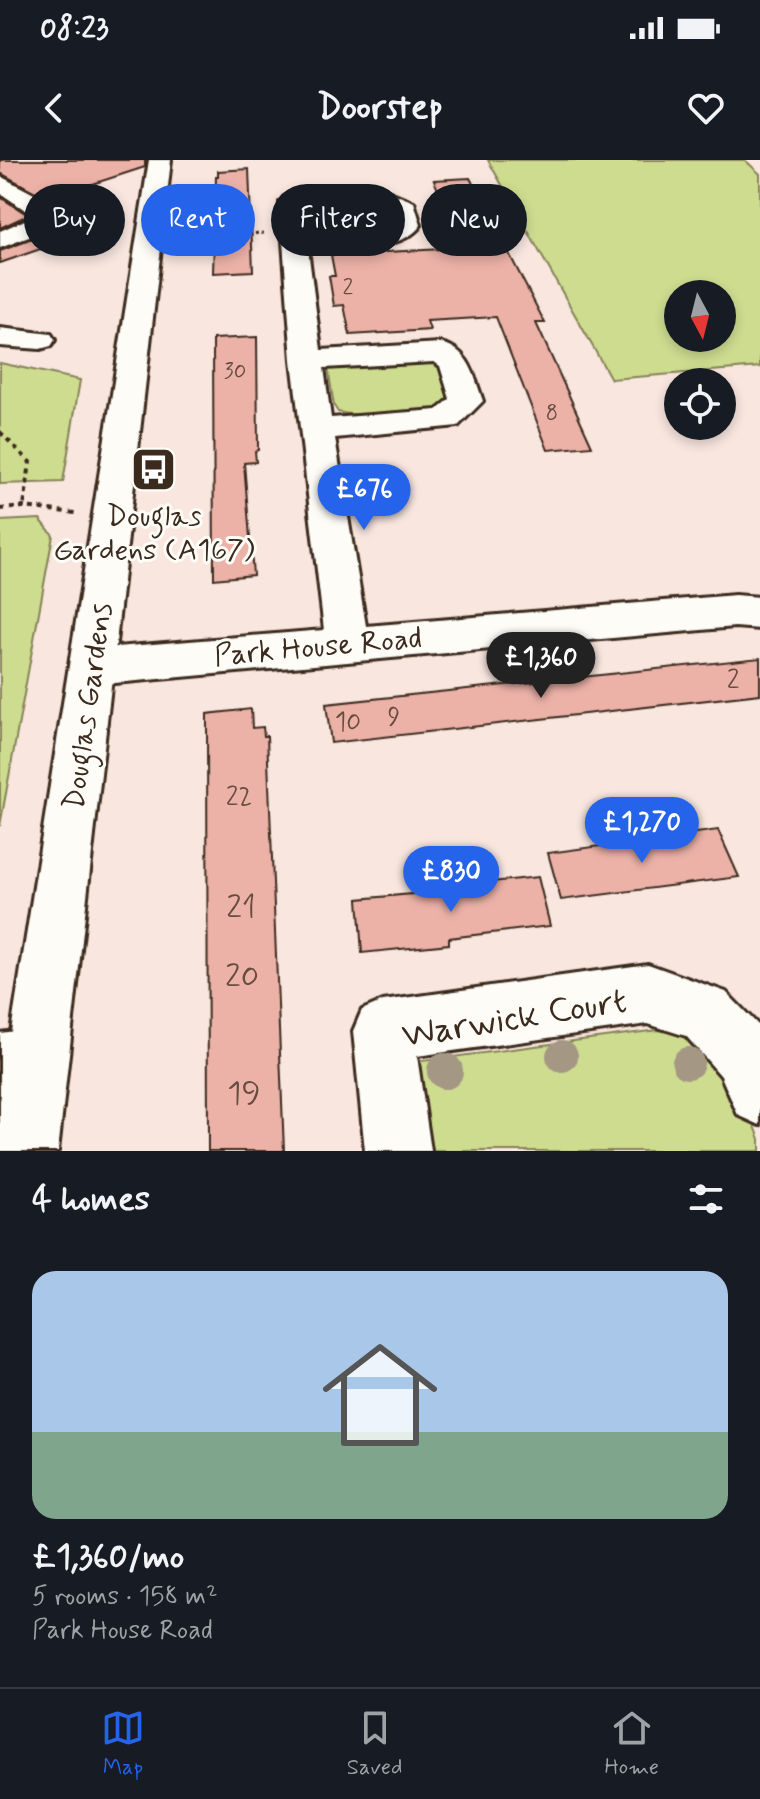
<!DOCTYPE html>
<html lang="en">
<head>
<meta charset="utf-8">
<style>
  body { margin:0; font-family:Mynerve,sans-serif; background:#242831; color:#f1f3f6; height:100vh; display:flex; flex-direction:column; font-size:30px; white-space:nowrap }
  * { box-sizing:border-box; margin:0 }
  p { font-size:26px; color:#9ea1a6 }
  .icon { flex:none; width:44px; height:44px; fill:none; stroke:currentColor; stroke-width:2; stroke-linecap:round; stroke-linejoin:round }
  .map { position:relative; height:991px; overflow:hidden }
  .sheet { display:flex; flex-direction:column; background:#171b24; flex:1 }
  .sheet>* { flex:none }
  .top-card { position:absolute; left:24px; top:24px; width:712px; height:72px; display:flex; gap:16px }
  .needle { width:52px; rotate:173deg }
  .buttons { position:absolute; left:664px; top:120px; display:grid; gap:16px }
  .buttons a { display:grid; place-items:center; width:72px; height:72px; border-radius:50%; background:#171b24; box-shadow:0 4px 12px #0003; font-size:40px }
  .price { position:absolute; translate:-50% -68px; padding:0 18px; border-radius:28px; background:#2563eb; color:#fff; font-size:26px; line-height:52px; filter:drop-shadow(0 2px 4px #0008) }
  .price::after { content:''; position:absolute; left:50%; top:48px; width:24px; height:18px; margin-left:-12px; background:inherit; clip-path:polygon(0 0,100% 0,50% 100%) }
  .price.on { background:#222; color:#fff }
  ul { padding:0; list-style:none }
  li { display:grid; align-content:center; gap:16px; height:424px; padding:0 32px }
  li span { display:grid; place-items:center; height:248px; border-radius:24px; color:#555 }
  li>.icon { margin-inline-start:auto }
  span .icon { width:144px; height:144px; fill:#fffc; stroke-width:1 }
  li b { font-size:34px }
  h2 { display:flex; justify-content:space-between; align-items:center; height:96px; padding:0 32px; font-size:34px }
  .pill { padding:0 28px; border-radius:36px; background:#171b24; box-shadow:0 4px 12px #0003; font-size:28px; line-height:72px }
  .pill.on { background:#2563eb; color:#fff }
  .status { display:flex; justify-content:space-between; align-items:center; height:56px; padding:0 40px; background:#171b24; direction:ltr }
  .status svg { height:22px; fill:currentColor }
  header { display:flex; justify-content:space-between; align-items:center; height:104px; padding:0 32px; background:#171b24; font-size:36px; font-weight:700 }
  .tabs { display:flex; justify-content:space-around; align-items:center; height:112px; border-top:2px solid #363941; background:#171b24; font-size:22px; color:#9ea1a6 }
  .tabs a { display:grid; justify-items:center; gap:4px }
  .tabs .on { color:#2563eb }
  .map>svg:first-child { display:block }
  .green { fill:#cedc90; stroke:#848357; stroke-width:2; fill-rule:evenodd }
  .building { fill:#ecb2a8; stroke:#3b2a1e; stroke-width:2 }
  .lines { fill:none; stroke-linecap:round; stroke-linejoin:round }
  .street-casing { stroke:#3b2a1e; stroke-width:6 }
  .highway-casing { stroke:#3b2a1e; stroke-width:6 }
  .path-far1 { stroke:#3b2a1e; stroke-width:3; stroke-dasharray:3 3; stroke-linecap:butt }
  .path { stroke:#3b2a1e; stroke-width:4; stroke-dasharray:5 5; stroke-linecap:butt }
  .street { fill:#fdfcf7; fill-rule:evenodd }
  .highway { fill:#fdfcf7; fill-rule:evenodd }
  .tree { fill:#a49784 }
  .labels { text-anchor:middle; stroke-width:6; stroke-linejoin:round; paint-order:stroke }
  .far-number-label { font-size:22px; fill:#674c40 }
  .number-label { font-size:26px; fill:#674c40 }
  .poi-label { font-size:30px; fill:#3b2a1e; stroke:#fdfcf7 }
  .street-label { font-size:30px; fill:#3b2a1e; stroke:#fdfcf7 }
  .near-number-label { font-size:32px; fill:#674c40 }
  .near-street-label { font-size:36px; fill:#3b2a1e; stroke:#fdfcf7 }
</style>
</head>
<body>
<div class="status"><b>08:23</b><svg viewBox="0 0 49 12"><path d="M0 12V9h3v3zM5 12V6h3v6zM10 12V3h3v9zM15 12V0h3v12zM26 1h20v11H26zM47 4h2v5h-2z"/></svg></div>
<header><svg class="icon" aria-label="back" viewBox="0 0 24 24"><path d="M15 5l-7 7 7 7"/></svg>Doorstep<svg class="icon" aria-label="heart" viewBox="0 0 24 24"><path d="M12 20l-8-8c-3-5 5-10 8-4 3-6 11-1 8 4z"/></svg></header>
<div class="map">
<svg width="760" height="991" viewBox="0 0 760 991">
  <rect width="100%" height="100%" fill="#f8e6df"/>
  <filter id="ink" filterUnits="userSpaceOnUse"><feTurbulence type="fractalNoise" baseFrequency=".0125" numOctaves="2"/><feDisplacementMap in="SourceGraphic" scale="16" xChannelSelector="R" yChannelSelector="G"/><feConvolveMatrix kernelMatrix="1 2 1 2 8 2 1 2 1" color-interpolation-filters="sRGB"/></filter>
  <g filter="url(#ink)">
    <g class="green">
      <path d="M488,0h257l15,14v193l-149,12zM678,134h44v44h-44z"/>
      <polygon points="380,42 393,46 398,65 392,71 321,76 306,70 301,51 305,47"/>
      <path d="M437,199l16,38c-2,2 -6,8 -8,9 -18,10 -88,11 -107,6l-4,-6 -6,-38 8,-4z"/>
      <polygon points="0,203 80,220 63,322 0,324"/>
      <polygon points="40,359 53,375 0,666 0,361"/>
      <polygon points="658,870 688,875 738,923 760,979 760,991 425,991 414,902"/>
    </g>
    <g class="building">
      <polygon points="0,0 145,0 145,7 77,29 84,33 74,36 99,52 55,67 61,55 54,42 0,13"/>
      <polygon points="249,9 253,111 213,113 216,17 218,17 218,11"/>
      <polygon points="470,18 545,163 536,163 592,286 548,290 496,157 427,161 430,170 350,175 344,145 334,146 329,116 335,116 331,95 461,88 434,20"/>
      <polygon points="0,37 28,55 0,68"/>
      <polygon points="43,75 55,84 0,103 0,91"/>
      <polygon points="257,177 258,290 255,291 256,302 244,303 253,415 214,419 213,179"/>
      <polygon points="760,498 760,534 331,583 326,544"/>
      <polygon points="251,549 252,568 263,567 264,576 267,576 284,991 208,991 207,554"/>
      <polygon points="718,670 739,717 561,740 548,693"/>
      <polygon points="538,717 550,766 449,778 449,784 362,793 358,739 455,730 454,726"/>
    </g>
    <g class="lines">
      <defs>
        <g id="street">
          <polygon points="0,16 51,43 58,56 50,69 0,88 0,71 34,56 0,33"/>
          <path d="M385,30l29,12 7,23c-19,28 -81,22 -113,24l13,101 120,-7c29,7 33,33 42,58l-25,25 -123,12 31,188 369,-31 25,2v32l-25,-2 -643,58 -16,-5 -6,-13 6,-13 16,-5 232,-19 -32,-270 -12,-158 4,-5 8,-2zM381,44l13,7 2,12 -9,6 -80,5 -2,-26zM434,202l6,4 10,33 -13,11 -106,8 -7,-50z"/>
          <polygon points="0,168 51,174 55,180 51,186 40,189 0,186"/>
          <polygon points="648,804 726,832 760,867 760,965 738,955 721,916 686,876 648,864 417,896 431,991 365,991 353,871 362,850 383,841"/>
          <polygon points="37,868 59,877 68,899 59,921 37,930 0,935 0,873"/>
        </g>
        <polygon id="highway" points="149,0 171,0 58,991 0,991 0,941"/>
      </defs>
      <use href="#street" class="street-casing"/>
      <use href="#highway" class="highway-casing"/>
      <polyline class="path-far1" points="183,77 265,73"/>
      <g class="path">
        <polyline points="0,272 30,302 24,347"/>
        <polyline points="0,349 24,347 75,353"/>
      </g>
      <use href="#street" class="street"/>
      <use href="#highway" class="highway"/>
    </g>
    <g class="tree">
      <circle cx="562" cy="896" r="16"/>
      <circle cx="688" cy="903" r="16"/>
      <circle cx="445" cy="911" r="18"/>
    </g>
  </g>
  <defs>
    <symbol id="bus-square" viewBox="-11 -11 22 22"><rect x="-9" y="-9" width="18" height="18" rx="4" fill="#3b2a1e" stroke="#fdfcf7"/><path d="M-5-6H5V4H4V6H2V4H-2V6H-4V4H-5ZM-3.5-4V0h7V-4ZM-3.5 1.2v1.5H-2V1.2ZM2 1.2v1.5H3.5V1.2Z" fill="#fff"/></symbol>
  </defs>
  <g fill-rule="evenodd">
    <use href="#bus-square" x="128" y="284" width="51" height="51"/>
  </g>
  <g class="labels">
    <g class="far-number-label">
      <text x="348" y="134">2</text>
      <text x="235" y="218">30</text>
      <text x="552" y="260">8</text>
    </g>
    <g class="number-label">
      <text x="733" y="528">2</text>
      <text x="394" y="565">9</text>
      <text x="348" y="570">10</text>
      <text x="239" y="645">22</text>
    </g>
    <g class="poi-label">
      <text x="154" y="365">Douglas<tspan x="154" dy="34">Gardens (A167)</tspan></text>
    </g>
    <g class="street-label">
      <text transform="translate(318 486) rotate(-5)" y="10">Park House Road</text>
      <text transform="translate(87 546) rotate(-82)" y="10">Douglas Gardens</text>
    </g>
    <g class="near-number-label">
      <text x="241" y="757">21</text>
      <text x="242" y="826">20</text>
      <text x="244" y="943">19</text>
    </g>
    <g class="near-street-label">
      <text transform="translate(514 856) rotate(-9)" y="13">Warwick Court</text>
    </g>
  </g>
</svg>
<div class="buttons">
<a><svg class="needle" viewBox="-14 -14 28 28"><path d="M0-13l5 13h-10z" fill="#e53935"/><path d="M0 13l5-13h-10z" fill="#9ea1a6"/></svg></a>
<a><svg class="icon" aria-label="locate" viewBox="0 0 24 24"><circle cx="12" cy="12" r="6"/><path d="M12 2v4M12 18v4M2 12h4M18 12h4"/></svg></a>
</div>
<b class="price" style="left:364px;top:372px">£676</b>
<b class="price on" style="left:541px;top:540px">£1,360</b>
<b class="price" style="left:642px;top:705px">£1,270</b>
<b class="price" style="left:451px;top:754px">£830</b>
<div class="top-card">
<a class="pill">Buy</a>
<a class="pill on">Rent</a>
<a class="pill">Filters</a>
<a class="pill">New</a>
</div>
</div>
<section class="sheet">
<h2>4 homes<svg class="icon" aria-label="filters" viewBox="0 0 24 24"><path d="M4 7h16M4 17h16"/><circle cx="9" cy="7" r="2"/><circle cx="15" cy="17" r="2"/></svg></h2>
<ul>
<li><span style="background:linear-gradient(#a9c7e8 65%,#7fa58c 0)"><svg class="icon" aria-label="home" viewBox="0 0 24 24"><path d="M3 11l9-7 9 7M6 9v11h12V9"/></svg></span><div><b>£1,360/mo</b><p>5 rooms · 158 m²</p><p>Park House Road</p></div></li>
</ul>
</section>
<nav class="tabs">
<a class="on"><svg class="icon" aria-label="map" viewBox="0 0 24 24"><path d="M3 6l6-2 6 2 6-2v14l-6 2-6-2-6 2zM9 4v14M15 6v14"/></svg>Map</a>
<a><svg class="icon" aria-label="saved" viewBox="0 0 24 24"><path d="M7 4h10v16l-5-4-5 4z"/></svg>Saved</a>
<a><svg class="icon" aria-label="home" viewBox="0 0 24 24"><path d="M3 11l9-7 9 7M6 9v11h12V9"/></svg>Home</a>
</nav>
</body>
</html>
